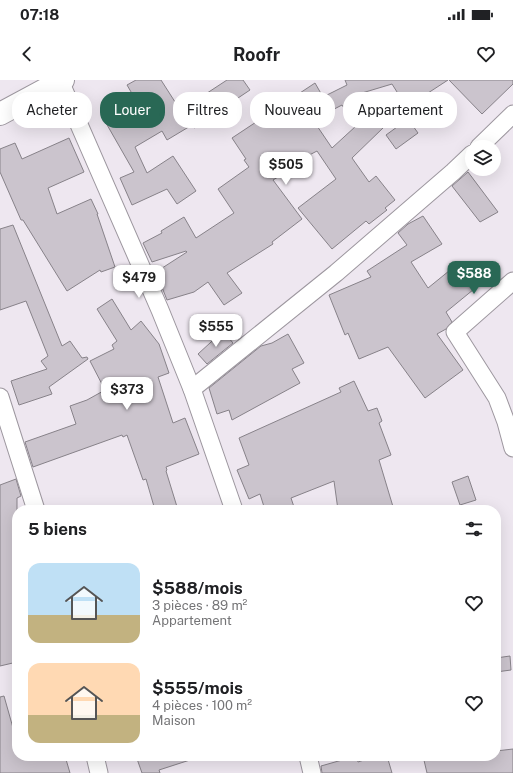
<!DOCTYPE html>
<html lang="fr">
<head>
<meta charset="utf-8">
<style>
  body { margin:0; font-family:"Public Sans",sans-serif; background:#f2f2f2; color:#202124; height:100vh; display:flex; flex-direction:column; font-size:15px; white-space:nowrap }
  * { box-sizing:border-box; margin:0 }
  p { font-size:13px; color:#757577 }
  .icon { flex:none; width:22px; height:22px; fill:none; stroke:currentColor; stroke-width:2; stroke-linecap:round; stroke-linejoin:round }
  .map { position:relative; flex:1; overflow:hidden }
  .sheet { position:absolute; left:12px; top:425px; width:489px; height:256px; display:flex; flex-direction:column; background:#fff; border-radius:16px; box-shadow:0 4px 16px #0002 }
  .sheet>* { flex:none }
  .top-card { position:absolute; left:12px; top:12px; width:489px; height:36px; display:flex; gap:8px }
  .controls { position:absolute; left:465px; top:60px; display:grid; gap:8px }
  .controls a { display:grid; place-items:center; width:36px; height:36px; border-radius:50%; background:#fff; box-shadow:0 4px 16px #0002; font-size:20px }
  .price { position:absolute; translate:-50% -34px; padding:0 9px; border-radius:8px; background:#fff; color:#222; font-size:13px; line-height:26px; filter:drop-shadow(0 1px 2px #0008) }
  .price::after { content:''; position:absolute; left:50%; top:24px; width:12px; height:9px; margin-left:-6px; background:inherit; clip-path:polygon(0 0,100% 0,50% 100%) }
  .price.active { background:#296855; color:#fff }
  ul { padding:0; list-style:none }
  li { display:flex; align-items:center; gap:12px; height:100px; padding:0 16px }
  li span { display:grid; place-items:center; flex:none; width:112px; height:80px; border-radius:12px; color:#555 }
  li>.icon { margin-inline-start:auto }
  span .icon { width:48px; height:48px; fill:#fffc; stroke-width:1 }
  li b { font-size:17px }
  h2 { display:flex; justify-content:space-between; align-items:center; height:48px; padding:0 16px; font-size:17px }
  .chip { padding:0 14px; border-radius:16px; background:#fff; box-shadow:0 4px 16px #0002; font-size:14px; line-height:36px }
  .chip.active { background:#296855; color:#fff }
  .status { display:flex; justify-content:space-between; align-items:center; height:28px; padding:0 20px; background:#fff; direction:ltr }
  .status svg { height:11px; fill:currentColor }
  header { display:flex; justify-content:space-between; align-items:center; height:52px; padding:0 16px; background:#fff; font-size:18px; font-weight:700 }
  .map>svg:first-child { display:block }
  .building { fill:#cbc4cd; stroke:#878289; fill-rule:evenodd }
  .lines { fill:none; stroke-linecap:round; stroke-linejoin:round }
  .minor-casing { stroke:#9d979f; stroke-width:19 }
  .tertiary-casing { stroke:#9d979f; stroke-width:24 }
  .minor { stroke:#fff; stroke-width:17 }
  .tertiary { stroke:#fff; stroke-width:22 }
</style>
</head>
<body>
<div class="status"><b>07:18</b><svg viewBox="0 0 49 12"><path d="M0 12V9h3v3zM5 12V6h3v6zM10 12V3h3v9zM15 12V0h3v12zM26 1h20v11H26zM47 4h2v5h-2z"/></svg></div>
<header><svg class="icon" aria-label="back" viewBox="0 0 24 24"><path d="M15 5l-7 7 7 7"/></svg>Roofr<svg class="icon" aria-label="heart" viewBox="0 0 24 24"><path d="M12 20l-8-8c-3-5 5-10 8-4 3-6 11-1 8 4z"/></svg></header>
<div class="map">
<svg width="513" height="693" viewBox="0 0 513 693">
  <rect width="100%" height="100%" fill="#eee7f0"/>
  <g class="building">
    <polygon points="136,0 161,0 177,25 196,15 198,19 227,0 243,0 250,10 208,38 209,40 194,48 192,45 167,60 162,51 135,67 147,93 173,76 196,111 177,124 167,109 132,125 120,98 134,92 102,36 134,17 127,5"/>
    <path d="M345,0h103l-20,13 2,5 -21,13 -17,-27 -30,9 22,34 -32,31 17,24 7,-6 19,24 -10,8 2,2 -18,14 -3,-3 -34,28 -34,-41 38,-29 -19,-28 -42,22 3,4 -5,3 29,39 -30,23 1,2 -46,29 15,20 -18,12 -16,-23 -14,10 -27,8 -11,-28 31,-20 -1,-1 -34,11 -9,-19 19,-10 -1,-2 23,-14 12,21 38,-25 -16,-24 31,-22 -5,-7 2,-1 -14,-21 83,-55 8,14 24,-12zM342,25l14,21 -24,22 -19,-28z"/>
    <polygon points="449,0 513,0 513,4 482,34"/>
    <polygon points="408,39 418,53 396,69 386,55"/>
    <polygon points="69,58 84,92 48,108 57,134 91,119 98,134 97,134 115,187 101,192 100,190 67,211 23,140 21,140 0,92 0,69 15,63 22,79"/>
    <polygon points="468,92 498,132 480,142 452,106"/>
    <polygon points="423,136 442,164 411,182 428,208 460,182 479,205 446,232 452,242 446,249 437,254 463,290 425,318 388,267 359,279 348,253 345,255 329,215 371,197 367,191 407,165 398,153 408,144"/>
    <polygon points="13,145 62,266 70,261 82,278 87,277 88,279 49,307 52,314 19,325 11,301 47,289 41,281 48,276 26,221 0,230 0,149"/>
    <polygon points="112,219 131,250 141,241 159,264 169,293 158,297 173,343 185,338 199,374 166,387 167,390 166,391 178,430 155,430 146,399 143,400 127,355 123,357 122,355 33,387 25,362 76,344 70,326 87,320 105,310 90,281 114,269 112,265 117,261 97,229"/>
    <polygon points="223,251 233,263 207,284 198,274"/>
    <polygon points="288,254 304,283 292,289 300,303 232,340 229,330 217,334 209,308 261,266 272,263"/>
    <polygon points="354,301 368,331 377,328 382,341 379,343 391,375 379,380 394,430 338,430 334,401 291,418 295,430 265,430 260,414 249,419 237,390 249,385 239,358 341,312 339,308"/>
    <polygon points="468,396 476,420 460,425 452,402"/>
    <polygon points="16,399 21,416 17,418 17,582 0,586 0,405"/>
    <polygon points="510,576 511,590 496,592 496,578"/>
    <polygon points="4,616 17,662 17,676 65,676 70,693 0,693 0,617"/>
    <polygon points="513,669 513,693 427,693 423,676 496,676 496,671"/>
    <polygon points="136,676 193,676 193,679 159,690 160,693 142,693"/>
    <polygon points="356,676 358,682 376,676 387,676 392,693 322,693 321,686"/>
  </g>
  <g class="lines">
    <defs>
      <g id="minor">
        <polyline points="60,1 160,230 192,309 234,430"/>
        <polyline points="479,67 513,34"/>
        <polyline points="513,201 455,252 497,318 506,342 513,368"/>
        <polyline points="192,309 336,193 453,92 472,74"/>
        <polyline points="0,317 36,430"/>
        <polyline points="95,676 99,693"/>
        <polyline points="308,676 312,693"/>
      </g>
      <polyline id="tertiary" points="0,34 63,0"/>
    </defs>
    <use href="#minor" class="minor-casing"/>
    <use href="#tertiary" class="tertiary-casing"/>
    <use href="#minor" class="minor"/>
    <use href="#tertiary" class="tertiary"/>
  </g>
</svg>
<div class="controls">
<a><svg class="icon" aria-label="layers" viewBox="0 0 24 24"><path d="M12 4l9 5-9 5-9-5zM3 14l9 5 9-5"/></svg></a>
</div>
<b class="price" style="left:286px;top:106px">$505</b>
<b class="price active" style="left:474px;top:215px">$588</b>
<b class="price" style="left:139px;top:219px">$479</b>
<b class="price" style="left:216px;top:268px">$555</b>
<b class="price" style="left:127px;top:331px">$373</b>
<div class="top-card">
<a class="chip">Acheter</a>
<a class="chip active">Louer</a>
<a class="chip">Filtres</a>
<a class="chip">Nouveau</a>
<a class="chip">Appartement</a>
</div>
<section class="sheet">
<h2>5 biens<svg class="icon" aria-label="filters" viewBox="0 0 24 24"><path d="M4 7h16M4 17h16"/><circle cx="9" cy="7" r="2"/><circle cx="15" cy="17" r="2"/></svg></h2>
<ul>
<li><span style="background:linear-gradient(#bfe0f5 65%,#c2b280 0)"><svg class="icon" aria-label="home" viewBox="0 0 24 24"><path d="M3 11l9-7 9 7M6 9v11h12V9"/></svg></span><div><b>$588/mois</b><p>3 pièces · 89 m²</p><p>Appartement</p></div><svg class="icon" aria-label="heart" viewBox="0 0 24 24"><path d="M12 20l-8-8c-3-5 5-10 8-4 3-6 11-1 8 4z"/></svg></li>
<li><span style="background:linear-gradient(#ffd9b3 65%,#c2b280 0)"><svg class="icon" aria-label="home" viewBox="0 0 24 24"><path d="M3 11l9-7 9 7M6 9v11h12V9"/></svg></span><div><b>$555/mois</b><p>4 pièces · 100 m²</p><p>Maison</p></div><svg class="icon" aria-label="heart" viewBox="0 0 24 24"><path d="M12 20l-8-8c-3-5 5-10 8-4 3-6 11-1 8 4z"/></svg></li>
</ul>
</section>
</div>
</body>
</html>
